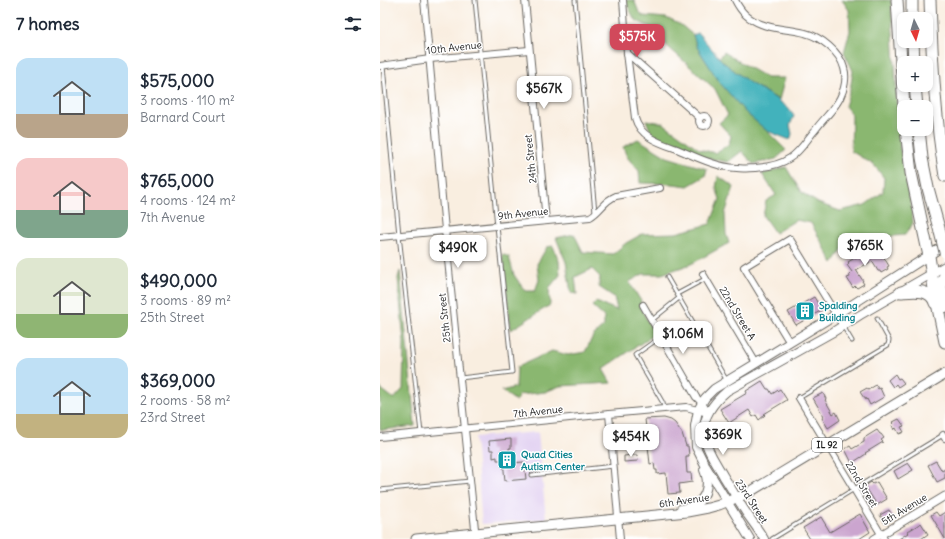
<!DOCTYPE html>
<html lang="en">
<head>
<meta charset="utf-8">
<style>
  body { margin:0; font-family:Delius,sans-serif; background:#f6f6f7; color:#1f2937; height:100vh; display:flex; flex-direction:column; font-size:15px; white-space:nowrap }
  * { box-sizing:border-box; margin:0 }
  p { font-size:13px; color:#747a83 }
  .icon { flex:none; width:22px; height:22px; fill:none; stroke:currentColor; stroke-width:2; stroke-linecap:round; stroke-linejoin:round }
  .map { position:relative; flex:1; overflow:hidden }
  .details { display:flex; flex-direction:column; background:#fff; width:380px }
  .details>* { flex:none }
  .needle { width:26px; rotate:175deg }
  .tools { position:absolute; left:517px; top:12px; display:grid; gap:8px }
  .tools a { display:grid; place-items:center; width:36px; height:36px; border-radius:8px; background:#fff; box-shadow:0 2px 6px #0003; font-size:20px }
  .price { position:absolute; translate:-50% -34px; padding:0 9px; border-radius:8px; background:#fff; color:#222; font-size:13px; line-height:26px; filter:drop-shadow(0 1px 2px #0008) }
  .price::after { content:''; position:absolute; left:50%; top:24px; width:12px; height:9px; margin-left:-6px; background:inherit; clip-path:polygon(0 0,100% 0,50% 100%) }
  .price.selected { background:#d1495b; color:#fff }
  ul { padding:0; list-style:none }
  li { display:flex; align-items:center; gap:12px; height:100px; padding:0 16px }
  li span { display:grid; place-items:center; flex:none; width:112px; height:80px; border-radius:12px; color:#555 }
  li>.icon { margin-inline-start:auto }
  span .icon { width:48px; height:48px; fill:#fffc; stroke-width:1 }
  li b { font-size:17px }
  h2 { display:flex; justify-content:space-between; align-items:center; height:48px; padding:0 16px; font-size:17px }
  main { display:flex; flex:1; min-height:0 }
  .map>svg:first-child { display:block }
  .built { fill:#e3d3f2 }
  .forest { fill:#8ab76f; stroke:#536a46 }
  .water { fill:#42b2bc; stroke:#2f676c }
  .building { fill:#cba5cf }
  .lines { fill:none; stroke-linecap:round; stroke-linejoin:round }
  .service-casing { stroke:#696661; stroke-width:5 }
  .minor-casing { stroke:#696661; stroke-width:8 }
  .tertiary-casing { stroke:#696661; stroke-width:9 }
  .secondary-casing { stroke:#696661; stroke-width:10 }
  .primary-casing { stroke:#696661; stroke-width:11 }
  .motorway-casing { stroke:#696661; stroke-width:13 }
  .service { stroke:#fff; stroke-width:3 }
  .minor { stroke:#fff; stroke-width:6 }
  .tertiary { stroke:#fff; stroke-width:7 }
  .secondary { stroke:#fff; stroke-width:8 }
  .primary { stroke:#fff; stroke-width:9 }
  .motorway { stroke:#fff; stroke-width:11 }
  .motorway-bridge-casing { stroke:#696661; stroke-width:13; stroke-linecap:butt }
  .motorway-bridge { stroke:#fff; stroke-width:11 }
  .labels { text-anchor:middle; stroke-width:3; stroke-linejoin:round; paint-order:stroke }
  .shield { fill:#fff; stroke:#606060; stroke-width:1 }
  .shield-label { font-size:9px; font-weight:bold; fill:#1c1c1c }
  .street-label { font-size:10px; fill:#1c1c1c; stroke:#fff }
  .culture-label { font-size:10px; font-weight:bold; fill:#0d838f; stroke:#fff; text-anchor:start }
</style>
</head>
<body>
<main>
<section class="details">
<h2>7 homes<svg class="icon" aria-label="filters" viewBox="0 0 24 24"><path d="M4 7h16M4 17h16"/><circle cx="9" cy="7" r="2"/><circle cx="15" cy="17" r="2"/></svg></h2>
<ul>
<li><span style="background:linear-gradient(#bfe0f5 70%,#b9a48a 0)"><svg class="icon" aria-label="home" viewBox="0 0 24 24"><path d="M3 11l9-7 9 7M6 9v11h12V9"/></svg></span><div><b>$575,000</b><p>3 rooms · 110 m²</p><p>Barnard Court</p></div></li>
<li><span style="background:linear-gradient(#f6c9c9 65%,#7fa58c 0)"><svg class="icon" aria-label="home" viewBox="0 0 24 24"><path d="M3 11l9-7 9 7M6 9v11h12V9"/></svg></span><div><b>$765,000</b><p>4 rooms · 124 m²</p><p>7th Avenue</p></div></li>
<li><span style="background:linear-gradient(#dfe7d0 70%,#8fb573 0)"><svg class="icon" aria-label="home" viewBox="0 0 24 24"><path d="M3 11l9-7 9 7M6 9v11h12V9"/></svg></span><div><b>$490,000</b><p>3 rooms · 89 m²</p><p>25th Street</p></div></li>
<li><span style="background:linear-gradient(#bfe0f5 70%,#c2b280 0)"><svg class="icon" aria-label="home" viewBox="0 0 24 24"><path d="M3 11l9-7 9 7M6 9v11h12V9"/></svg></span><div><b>$369,000</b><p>2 rooms · 58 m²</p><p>23rd Street</p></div></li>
</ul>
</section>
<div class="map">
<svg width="565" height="539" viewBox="0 0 565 539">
  <rect width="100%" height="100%" fill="#fff"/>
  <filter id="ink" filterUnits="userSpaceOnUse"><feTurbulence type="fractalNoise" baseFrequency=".025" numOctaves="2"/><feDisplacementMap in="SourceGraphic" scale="8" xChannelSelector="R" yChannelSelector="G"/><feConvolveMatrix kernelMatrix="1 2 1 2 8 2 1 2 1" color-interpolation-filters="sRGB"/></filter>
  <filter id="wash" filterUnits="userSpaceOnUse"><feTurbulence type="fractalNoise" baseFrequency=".012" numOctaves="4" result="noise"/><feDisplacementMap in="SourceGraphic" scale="16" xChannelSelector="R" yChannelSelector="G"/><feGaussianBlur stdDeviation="0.9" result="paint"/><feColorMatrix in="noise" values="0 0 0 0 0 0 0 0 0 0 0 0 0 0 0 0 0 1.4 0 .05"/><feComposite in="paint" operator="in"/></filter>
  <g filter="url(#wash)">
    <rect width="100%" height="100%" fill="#f9eee0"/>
    <polygon class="built" points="158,432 166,519 102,524 95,437"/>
    <g class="forest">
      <polygon points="248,0 254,0 258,10 263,16 286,18 301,25 313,35 317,47 325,60 366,113 387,131 406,150 396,159 373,164 362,151 348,162 321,157 272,135 266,120 283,123 319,149 335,153 349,144 351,136 339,123 348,115 335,89 286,45 281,32 255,20 245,1"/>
      <polygon points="462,0 511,0 520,149 532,211 533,223 525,235 469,240 453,263 431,223 416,220 395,233 383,216 386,201 396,195 382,174 406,167 421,192 438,203 460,211 485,205 503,192 504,178 494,165 471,151 472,115 465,106 470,90 473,71 464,52 470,31 469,10"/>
      <polygon points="344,52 363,64 387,78 405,78 399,100 370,83 343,62 339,58"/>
      <polygon points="258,139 287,157 327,169 325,176 308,186 293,184 260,183 259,171 247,157 243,147"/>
      <polygon points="338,176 354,187 345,214 346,234 349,243 311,264 282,274 263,274 249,282 261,301 260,307 275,334 223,369 231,383 180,386 165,392 139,395 136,401 122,391 136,387 137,367 172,351 188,355 205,352 213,336 224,326 224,317 212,306 216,302 237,310 234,297 219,287 220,277 212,269 195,277 197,294 191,293 186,262 176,238 194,234 203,252 233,254 246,243 262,234 296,233 330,224 340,199 336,188"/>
      <polygon points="173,246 179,261 180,275 169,288 170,305 131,330 122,254 129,257 134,275 145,291 155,291 159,280 157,264 167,247"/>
      <polygon points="20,271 35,426 2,430 0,429 0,388 14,399 23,389 24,342 18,278"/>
    </g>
    <polygon class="water" points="318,33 343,62 370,83 395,98 408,108 414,116 410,125 412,134 410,140 387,131 366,113 340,83 317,47 313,35"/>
    <g id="blocks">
      <g class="building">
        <polygon points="488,250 489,252 492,250 496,258 500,256 501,258 503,256 509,266 507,267 508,269 501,273 500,271 498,271 492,261 476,270 483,281 482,281 484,284 477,288 475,286 473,288 467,278 470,277 469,275 472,272 467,265 469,263 468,262"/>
        <polygon points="434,297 442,310 416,325 408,312"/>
        <polygon points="515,374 518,379 520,378 524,383 518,387 516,384 513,387 508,380"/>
        <polygon points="382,381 387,389 389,389 392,394 400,389 407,400 384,414 385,415 379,420 376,415 373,417 369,410 349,423 340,409 367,393 366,391"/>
        <polygon points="496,385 498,389 500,388 504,397 490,405 487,399 486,400 485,398 484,398 480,392 487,388 488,390"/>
        <polygon points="443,393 446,399 445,400 453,414 456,412 460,420 448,428 442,418 444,417 433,398"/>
        <polygon points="284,418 291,420 295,423 302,433 306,446 308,446 309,456 306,456 306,460 307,473 311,473 312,482 299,484 300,493 288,494 286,473 277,474 277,470 275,470 274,463 270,464 265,419"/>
        <polygon points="519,419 524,426 521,427 524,432 519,434 516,428 514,430 512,425 514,423 513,422"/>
        <polygon points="249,426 253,426 255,440 245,441 243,428 249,427"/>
        <polygon points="497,430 500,434 501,434 504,438 501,440 503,442 485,453 486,454 472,463 465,449 470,446 472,449 484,442 484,438"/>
        <polygon points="131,439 131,448 129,448 130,463 144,462 146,479 125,481 123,460 117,460 117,457 113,458 113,450 110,450 109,441"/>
        <polygon points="252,455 257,455 258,461 244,462 244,456"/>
        <polygon points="556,461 562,471 565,469 565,478 557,482 548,465"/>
        <polygon points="528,463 533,470 518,479 514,471"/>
        <polygon points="491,482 493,484 497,482 507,499 497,505 485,486"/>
        <polygon points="509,510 514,518 505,524 500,515"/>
        <polygon points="556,512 559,516 565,512 565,539 551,515"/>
        <polygon points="480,514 490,532 479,539 430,539 423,528 441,517 450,532"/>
        <polygon points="541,523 548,534 541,539 519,539 528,533 527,532"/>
      </g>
    </g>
  </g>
  <g filter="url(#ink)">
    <use href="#blocks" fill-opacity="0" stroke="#696661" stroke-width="1"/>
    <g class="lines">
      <defs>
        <g id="service">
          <polyline points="195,0 215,212"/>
          <polyline points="3,66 19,235 41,433"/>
          <polyline points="287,277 347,381"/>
          <polyline points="297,294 325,279"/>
          <polyline points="272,320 299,298"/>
          <polyline points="463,326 472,341"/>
          <polyline points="282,336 255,355 283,403 284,409"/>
          <polyline points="80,378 132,372 117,226 95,0"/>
          <polyline points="419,398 508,345 509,340 497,318"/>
          <polyline points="152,475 234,466"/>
          <polyline points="0,490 90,481"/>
          <polyline points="392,539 563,435"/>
        </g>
        <g id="minor">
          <polyline points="44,0 65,230 96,539"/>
          <polyline points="145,0 166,221"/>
          <path d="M243,0l4,53 8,65c5,19 25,25 42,31 19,8 39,18 60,19 6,1 12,0 18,0 13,-1 25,-3 35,-10 11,-7 17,-19 26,-29 8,-11 18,-19 24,-31 4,-8 7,-20 4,-30 -4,-16 -23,-31 -39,-35 -14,-4 -30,-3 -44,-9 -13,-5 -20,-12 -26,-24"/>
          <polyline points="247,53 320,118"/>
          <polyline points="0,66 50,59 149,50"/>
          <circle cx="324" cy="121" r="5"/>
          <path d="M0,237l210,-20c11,-6 13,-16 26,-21l44,-8"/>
          <polyline points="323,274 376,363"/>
          <polyline points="263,305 316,397 322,403 328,413"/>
          <polyline points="410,343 364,267 410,239 463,326"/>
          <polyline points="419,398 504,539"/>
          <polyline points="229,414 240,539"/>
          <polyline points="563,435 565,438"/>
          <polyline points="0,437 229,414 306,407 328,413"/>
        </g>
        <polyline id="tertiary" points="494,539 565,496"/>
        <g id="secondary">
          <path d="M301,509c5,-1 11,-2 15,-5 12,-8 13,-23 8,-34"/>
          <polyline points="370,539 325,465 316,447 315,426 318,410 325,398 334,389 347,381 473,304 565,245"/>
          <path d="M384,539c-6,-10 -13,-19 -19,-28 -7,-11 -14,-23 -21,-34 -7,-13 -18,-27 -20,-42 -2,-18 10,-33 23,-44l106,-59 27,-17 85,-49"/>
        </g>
        <polyline id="primary" points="36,539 307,512 328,508 339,505 368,493 565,374"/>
        <g id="motorway">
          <polyline points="517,0 524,107"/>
          <polyline points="532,0 532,19"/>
          <path d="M550,0c2,59 5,117 15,176"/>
          <polyline points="533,41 534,63"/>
          <polyline points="535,85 537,107"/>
          <polyline points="526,129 531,173 549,256 554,289 565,342"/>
          <polyline points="539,129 542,158 548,188 560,232"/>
          <path d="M521,292c12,-1 30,-4 34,11"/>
          <polyline points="564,307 561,286 565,275"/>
        </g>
      </defs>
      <use href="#service" class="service-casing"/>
      <use href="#minor" class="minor-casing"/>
      <use href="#tertiary" class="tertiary-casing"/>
      <use href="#secondary" class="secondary-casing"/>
      <use href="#primary" class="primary-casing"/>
      <use href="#motorway" class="motorway-casing"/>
      <use href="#service" class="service"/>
      <use href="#minor" class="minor"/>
      <use href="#tertiary" class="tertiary"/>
      <use href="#secondary" class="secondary"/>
      <use href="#primary" class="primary"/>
      <use href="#motorway" class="motorway"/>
      <defs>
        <polyline id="motorway-bridge" points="560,232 565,252"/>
      </defs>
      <use href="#motorway-bridge" class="motorway-bridge-casing"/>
      <use href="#motorway-bridge" class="motorway-bridge"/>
    </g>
  </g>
  <defs>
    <symbol id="building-square" viewBox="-11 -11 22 22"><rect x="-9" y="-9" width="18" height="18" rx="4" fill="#0f9aa8" stroke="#fff"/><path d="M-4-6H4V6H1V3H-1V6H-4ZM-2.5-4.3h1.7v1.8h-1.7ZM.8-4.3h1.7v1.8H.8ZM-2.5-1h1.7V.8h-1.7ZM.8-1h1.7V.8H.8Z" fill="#fff"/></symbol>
  </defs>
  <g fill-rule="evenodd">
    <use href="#building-square" x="414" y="300" width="22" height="22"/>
    <use href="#building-square" x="116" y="449" width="22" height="22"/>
  </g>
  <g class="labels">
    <rect class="shield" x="432" y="438" width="30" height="14" rx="3"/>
    <g class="shield-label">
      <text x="447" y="448">IL 92</text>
    </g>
    <g class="street-label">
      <text transform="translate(74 47) rotate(-6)" y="4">10th Avenue</text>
      <text transform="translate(150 159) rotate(-96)" y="4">24th Street</text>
      <text transform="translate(143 213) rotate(-6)" y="4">9th Avenue</text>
      <text transform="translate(358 313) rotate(59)" y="4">22nd Street A</text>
      <text transform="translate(64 318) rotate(-96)" y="4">25th Street</text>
      <text transform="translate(158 411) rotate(-6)" y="4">7th Avenue</text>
      <text transform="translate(482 484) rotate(59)" y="4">22nd Street</text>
      <text transform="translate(304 500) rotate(-8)" y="4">6th Avenue</text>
      <text transform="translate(372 501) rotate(57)" y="4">23rd Street</text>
      <text transform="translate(524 509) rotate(-31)" y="4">5th Avenue</text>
    </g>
    <g class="culture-label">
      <text x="439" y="309">Spalding<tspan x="439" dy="12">Building</tspan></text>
      <text x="141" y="458">Quad Cities<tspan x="141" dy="12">Autism Center</tspan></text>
    </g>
  </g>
</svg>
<div class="tools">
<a><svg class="needle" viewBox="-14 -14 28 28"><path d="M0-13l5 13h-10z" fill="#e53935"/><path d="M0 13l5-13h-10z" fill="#747a83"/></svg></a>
<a>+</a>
<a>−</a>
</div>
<b class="price selected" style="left:257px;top:58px">$575K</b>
<b class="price" style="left:164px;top:110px">$567K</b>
<b class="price" style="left:485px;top:267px">$765K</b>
<b class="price" style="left:78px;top:269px">$490K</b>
<b class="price" style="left:303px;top:355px">$1.06M</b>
<b class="price" style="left:343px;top:456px">$369K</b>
<b class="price" style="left:251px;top:458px">$454K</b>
</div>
</main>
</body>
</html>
